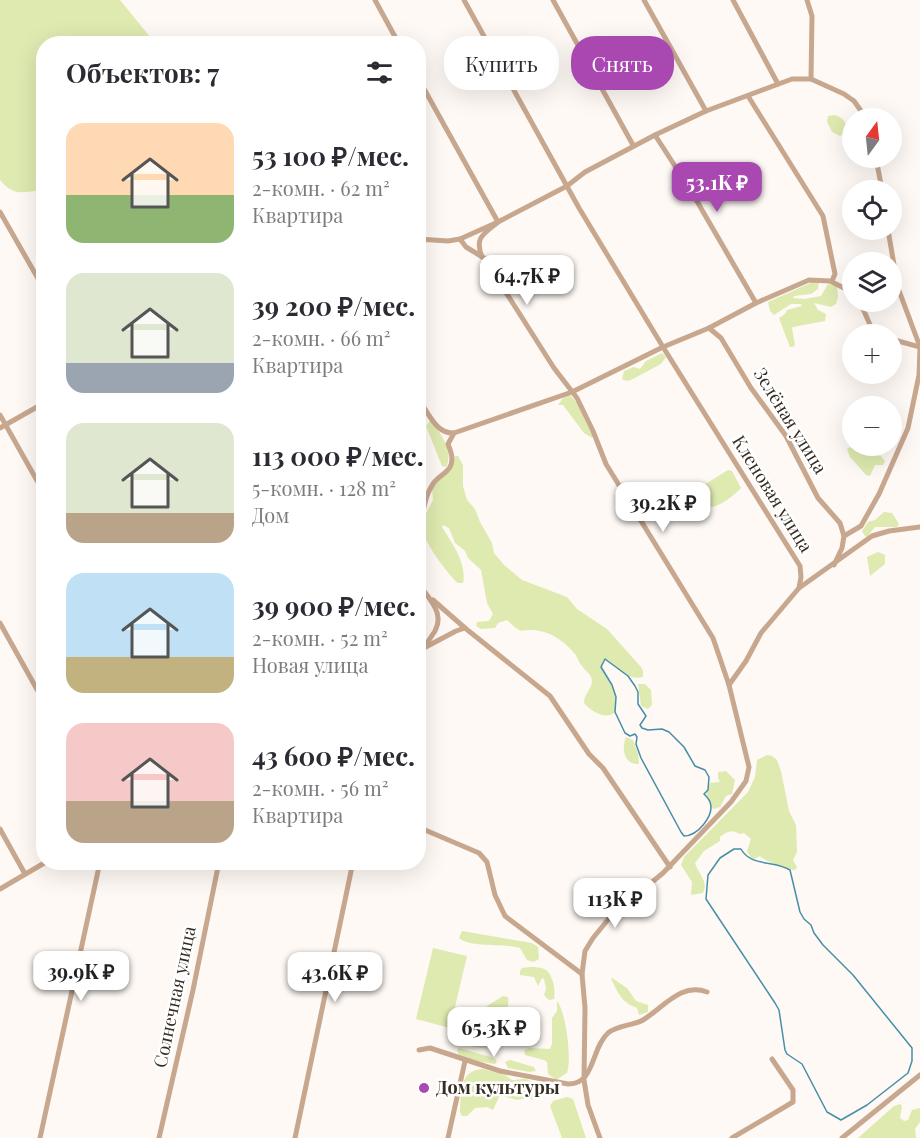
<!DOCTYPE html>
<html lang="ru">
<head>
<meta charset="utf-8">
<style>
  body { margin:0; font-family:"Playfair Display",serif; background:#f2f2f3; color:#2b2b33; height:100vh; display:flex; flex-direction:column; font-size:22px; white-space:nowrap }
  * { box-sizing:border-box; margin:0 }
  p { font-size:20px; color:#7c7c81 }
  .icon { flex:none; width:33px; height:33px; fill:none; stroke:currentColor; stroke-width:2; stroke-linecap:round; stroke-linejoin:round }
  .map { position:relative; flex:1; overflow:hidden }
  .details { position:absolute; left:36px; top:36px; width:390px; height:834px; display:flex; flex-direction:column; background:#fff; border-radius:24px; box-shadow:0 6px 24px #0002 }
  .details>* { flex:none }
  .top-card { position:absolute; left:444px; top:36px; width:386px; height:54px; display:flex; gap:12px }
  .needle { width:39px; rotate:15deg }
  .controls { position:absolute; left:842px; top:108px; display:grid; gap:12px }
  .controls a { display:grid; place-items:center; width:60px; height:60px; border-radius:50%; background:#fff; box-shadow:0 6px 24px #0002; font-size:30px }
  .price { position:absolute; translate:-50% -51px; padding:0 14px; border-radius:12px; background:#fff; color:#222; font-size:20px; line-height:39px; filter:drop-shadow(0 2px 3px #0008) }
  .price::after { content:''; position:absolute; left:50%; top:36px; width:18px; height:14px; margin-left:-9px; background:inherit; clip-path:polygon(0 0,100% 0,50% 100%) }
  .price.current { background:#a948b0; color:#fff }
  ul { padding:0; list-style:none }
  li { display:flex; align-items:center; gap:18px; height:150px; padding:0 30px }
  li span { display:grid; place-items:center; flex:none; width:168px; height:120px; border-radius:18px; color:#555 }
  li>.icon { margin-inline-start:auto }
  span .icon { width:72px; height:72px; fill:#fffc; stroke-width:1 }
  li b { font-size:26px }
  h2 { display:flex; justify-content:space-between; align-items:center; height:72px; padding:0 30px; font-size:26px }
  .pill { padding:0 21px; border-radius:24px; background:#fff; box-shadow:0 6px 24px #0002; font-size:21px; line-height:54px }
  .pill.current { background:#a948b0; color:#fff }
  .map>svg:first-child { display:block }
  .green { fill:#deeab0 }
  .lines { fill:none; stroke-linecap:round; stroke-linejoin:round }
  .stream { stroke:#468ea9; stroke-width:1.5 }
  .minor { stroke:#c8a78f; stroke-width:5 }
  .poi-dot { fill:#a948b0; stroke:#fff; stroke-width:2 }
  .labels { text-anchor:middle; stroke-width:5; stroke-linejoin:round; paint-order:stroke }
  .street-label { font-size:18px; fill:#362d23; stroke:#fff }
  .poi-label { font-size:18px; font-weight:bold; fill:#362d23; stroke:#fff; text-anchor:start }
</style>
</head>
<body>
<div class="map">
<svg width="920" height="1138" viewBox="0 0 920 1138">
  <rect width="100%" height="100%" fill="#fef9f4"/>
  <g class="green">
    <path d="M0,0h120l35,43 -111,1 -1,146c-20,2 -29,7 -43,-10z"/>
    <path d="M834,115c9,2 15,9 12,18l-6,3 -8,-4 -5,-10 1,-6z"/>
    <polygon points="815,281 819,282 818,289 811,294 794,296 793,298 804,299 821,296 828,284 837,286 838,297 836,304 831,307 814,303 818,310 826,314 825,321 793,327 792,328 795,345 793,347 790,347 779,318 785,314 787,310 802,306 801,304 791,304 774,315 770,311 768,302"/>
    <polygon points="662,353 666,357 661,364 631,380 627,381 622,379 624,371 634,367 640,369 646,361"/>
    <polygon points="570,395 577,403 587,425 593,435 592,438 584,433 563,405 558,405 563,398"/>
    <path d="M430,421c11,10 24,33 16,46l-4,-1 -16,-40z"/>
    <polygon points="852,446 881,456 885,461 883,465 875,465 870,476 866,475 850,457 847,449"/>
    <path d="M455,456h3l5,9v21l4,14 8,9 5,13 12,21 2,10 10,12 18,15 45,17 10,12 30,20 34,38 2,4v6c-15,4 -25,-8 -35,-17h-5l-1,9c8,14 17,25 13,43 -9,9 -24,-1 -31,-9 0,-9 7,-13 8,-21 0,-8 -6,-10 -10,-16 -3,-3 -4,-8 -7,-12 -8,-10 -22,-21 -35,-23 -21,-4 -14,7 -33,-11l-9,3 -3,5 -14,1 -5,-3 1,-4 12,-1 4,-7 -6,-11 -6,-33 -13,-12 -3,-7 -10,-8 -6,-15 -6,-3 -1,2c10,16 25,36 21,56h-5c-9,-7 -34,-41 -35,-52 -1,-12 5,-22 10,-31l-1,-11 21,-27z"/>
    <path d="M728,470l4,1 9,17c-15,15 -40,33 -45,2z"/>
    <polygon points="884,512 892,513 899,524 897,527 875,527 867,537 865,536 862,531 868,522 875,520"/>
    <polygon points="878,552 885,555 885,564 870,576 867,557"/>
    <polygon points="638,684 645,684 651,690 652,705 648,709 641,706"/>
    <path d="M626,737l7,3 5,13 1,11c-15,1 -18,-15 -13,-27z"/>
    <path d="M767,755l5,1 5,4 4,11 8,40 7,14 1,27 -4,8 4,7 -2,3c-7,-1 -31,-9 -35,-14l-6,3 -3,-1 -4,-7 4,-12 -7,-6 -5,1c-6,-5 -12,-3 -19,3v4l-16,10 -9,12c3,11 14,18 8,30l-12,2 1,-13 -11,-17 3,-8 64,-65 7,-15 2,-17z"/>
    <polygon points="726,771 735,780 732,794 726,796 720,807 714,809 712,808 711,803 706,795 710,783 720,782 718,778 718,772"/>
    <path d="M462,931l70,12 6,4 1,12 -6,3 -6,-2 -7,-12c-17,-5 -49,0 -61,-10z"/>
    <polygon points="433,948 467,956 450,1028 416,1019"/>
    <path d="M530,967c5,0 11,0 16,3 7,5 10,21 8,29l-5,1 -5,-5 2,-6 -2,-10 -2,-1 -4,8 -4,-9 -14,-2v-4l2,-3z"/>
    <path d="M612,978l15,10 9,13 12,4v7l-9,3 -2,-7c-16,-6 -18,-14 -26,-29z"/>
    <path d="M503,996l5,1c2,9 -3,16 -8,23h-10l-12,-5 1,-4z"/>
    <path d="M557,1001c9,11 15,59 10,72l-11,7 -8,-6 -1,-12 -3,-2 -19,-5 -1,-4 5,-3 21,1 2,-5v-26l5,-7z"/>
    <path d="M469,1032l20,11 -1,4c-9,2 -20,0 -27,-8l3,-5z"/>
    <polygon points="459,1048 494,1058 497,1061 495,1064 477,1061 459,1055 457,1050"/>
    <polygon points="510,1060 534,1067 536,1071 529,1072 508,1068 505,1062"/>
    <path d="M483,1069l22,6 7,5c12,0 12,-5 23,5l-1,15 -8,-2 -9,2 -15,-4 -3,1 -6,13 -6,-3 -12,1 -8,8h-5l-2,-4c1,-19 -1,-42 23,-43z"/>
    <polygon points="567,1097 573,1099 586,1138 562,1138 550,1106 553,1101"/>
    <polygon points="900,1104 902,1106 900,1118 904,1121 908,1120 912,1110 920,1108 920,1122 915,1129 916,1138 858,1138 894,1106"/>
  </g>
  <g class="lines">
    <g class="stream">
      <path d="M605,659l23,17 7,10 3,6v12l8,12 -6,9 2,3 6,2 14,-1 7,3 15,15 11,19 10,4 4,7 -1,13 -4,4c2,2 5,5 6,8 5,14 -13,34 -26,34l-3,-4 -40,-74 -5,-14 1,-7 -2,-3 -5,2 -5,-3 -10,-21 1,-15 -4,-12 -11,-18z"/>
      <path d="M734,849h7c10,18 33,11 49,21l10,42 4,7 7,6 3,8 9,12 30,30 59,73v13l-4,12 -41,32 -26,15 -14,-8 -25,-48 -15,-10 -2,-4 -6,-40 -4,-7 -69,-104 2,-24 12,-17z"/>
    </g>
    <g class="minor">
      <polyline points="375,0 399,44"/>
      <polyline points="464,0 579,208 663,347 800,566 801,577 799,588 761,633 746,661 729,685"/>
      <polyline points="553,0 633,145"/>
      <polyline points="644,0 706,111"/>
      <polyline points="733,0 778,84"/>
      <polyline points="807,0 812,16 811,79"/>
      <path d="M418,78l80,144c-14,12 -24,15 -16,35"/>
      <polyline points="748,96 823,216 835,274 832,281"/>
      <polyline points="655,135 691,191 756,303"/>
      <polyline points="876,158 882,190"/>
      <polyline points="0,212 44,289"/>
      <polyline points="418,239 448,241 460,239 498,222 567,186 585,172 655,135 706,111 792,79 811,79 844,94 854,101 866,118"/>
      <polyline points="460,239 466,247 484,258 554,368 577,398 593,431 606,464 713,638 729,685 749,767 746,781 731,802 663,873 611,916 593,938 585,951 582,974 585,1008 584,1080 588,1105 600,1138"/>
      <polyline points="860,302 871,327 877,334"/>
      <polyline points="709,328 721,338 751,388 786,436 818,498 840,523 844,536 842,548 834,565"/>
      <polyline points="891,339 920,347"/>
      <path d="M418,399c11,13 17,35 36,34l118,-41 91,-45 46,-19 47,-25 53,-23 21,1 22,11"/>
      <polyline points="0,415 44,493"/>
      <polyline points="0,428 44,403"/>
      <polyline points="844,536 861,526 879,494 908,428 919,375 920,347 898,288 888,230"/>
      <path d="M418,539c5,-18 4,-39 15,-55 4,-7 13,-10 17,-17 4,-8 1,-15 -2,-23l6,-11"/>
      <path d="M418,583c13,18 30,33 13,54 -3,5 -7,10 -13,14"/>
      <polyline points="799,588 872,536 889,531 920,527"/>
      <polyline points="433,600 465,628"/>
      <polyline points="0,623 44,702"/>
      <polyline points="422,649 456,631 465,628 550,696 589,754 603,768 670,867"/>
      <polyline points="418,827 479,853 487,862 495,895 505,916 582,974"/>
      <polyline points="0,829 25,874"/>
      <polyline points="0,889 46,862"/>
      <path d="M419,1050l11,-2 70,23 68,13c27,1 23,-36 40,-51 10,-8 24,-7 35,-13 20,-12 38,-38 64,-28"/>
      <polyline points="40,1138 100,862"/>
      <polyline points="159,1138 193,990 219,862"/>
      <polyline points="295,1138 353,862"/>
      <polyline points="448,1138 465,1061"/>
      <polyline points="732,1138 793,1102 793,1090 772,1059"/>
      <polyline points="842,1138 920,1075"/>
    </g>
  </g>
  <circle class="poi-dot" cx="424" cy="1088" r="6"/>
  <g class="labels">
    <g class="street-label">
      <text transform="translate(790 421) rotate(58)" y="6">Зелёная улица</text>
      <text transform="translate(772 494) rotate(58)" y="6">Кленовая улица</text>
      <text transform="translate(175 997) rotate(-78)" y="6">Солнечная улица</text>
    </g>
    <g class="poi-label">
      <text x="436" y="1094">Дом культуры</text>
    </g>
  </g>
</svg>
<div class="controls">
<a><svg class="needle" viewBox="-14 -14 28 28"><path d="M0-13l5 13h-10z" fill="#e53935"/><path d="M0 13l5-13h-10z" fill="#7c7c81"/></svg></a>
<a><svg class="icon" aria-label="locate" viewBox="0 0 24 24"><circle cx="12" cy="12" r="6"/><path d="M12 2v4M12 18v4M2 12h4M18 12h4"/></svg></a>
<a><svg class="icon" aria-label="layers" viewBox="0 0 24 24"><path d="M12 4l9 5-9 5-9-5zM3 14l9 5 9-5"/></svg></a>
<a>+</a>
<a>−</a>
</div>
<b class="price current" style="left:717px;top:213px">53.1K ₽</b>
<b class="price" style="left:527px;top:306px">64.7K ₽</b>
<b class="price" style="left:663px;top:533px">39.2K ₽</b>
<b class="price" style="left:615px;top:929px">113K ₽</b>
<b class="price" style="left:81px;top:1002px">39.9K ₽</b>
<b class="price" style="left:335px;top:1003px">43.6K ₽</b>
<b class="price" style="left:494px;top:1058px">65.3K ₽</b>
<div class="top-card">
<a class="pill">Купить</a>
<a class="pill current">Снять</a>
</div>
<section class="details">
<h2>Объектов: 7<svg class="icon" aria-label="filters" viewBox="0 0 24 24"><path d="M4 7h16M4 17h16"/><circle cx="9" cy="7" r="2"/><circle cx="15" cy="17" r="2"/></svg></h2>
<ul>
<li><span style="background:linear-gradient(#ffd9b3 60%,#8fb573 0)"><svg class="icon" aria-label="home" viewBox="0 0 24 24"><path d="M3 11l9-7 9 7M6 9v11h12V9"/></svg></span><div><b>53 100 ₽/мес.</b><p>2-комн. · 62 m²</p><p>Квартира</p></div></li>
<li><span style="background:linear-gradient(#dfe7d0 75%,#9aa5b1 0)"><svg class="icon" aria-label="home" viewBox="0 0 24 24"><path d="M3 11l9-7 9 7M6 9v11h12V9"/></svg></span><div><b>39 200 ₽/мес.</b><p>2-комн. · 66 m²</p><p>Квартира</p></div></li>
<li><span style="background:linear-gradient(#dfe7d0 75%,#b9a48a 0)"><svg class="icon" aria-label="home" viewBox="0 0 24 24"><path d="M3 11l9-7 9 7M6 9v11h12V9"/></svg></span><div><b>113 000 ₽/мес.</b><p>5-комн. · 128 m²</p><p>Дом</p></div></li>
<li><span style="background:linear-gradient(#bfe0f5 70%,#c2b280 0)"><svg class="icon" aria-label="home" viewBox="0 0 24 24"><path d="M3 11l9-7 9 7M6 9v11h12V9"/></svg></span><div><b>39 900 ₽/мес.</b><p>2-комн. · 52 m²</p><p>Новая улица</p></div></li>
<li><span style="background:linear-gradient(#f6c9c9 65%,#b9a48a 0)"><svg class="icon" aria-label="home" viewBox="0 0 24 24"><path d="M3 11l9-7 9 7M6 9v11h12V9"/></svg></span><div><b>43 600 ₽/мес.</b><p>2-комн. · 56 m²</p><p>Квартира</p></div></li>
</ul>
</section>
</div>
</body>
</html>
